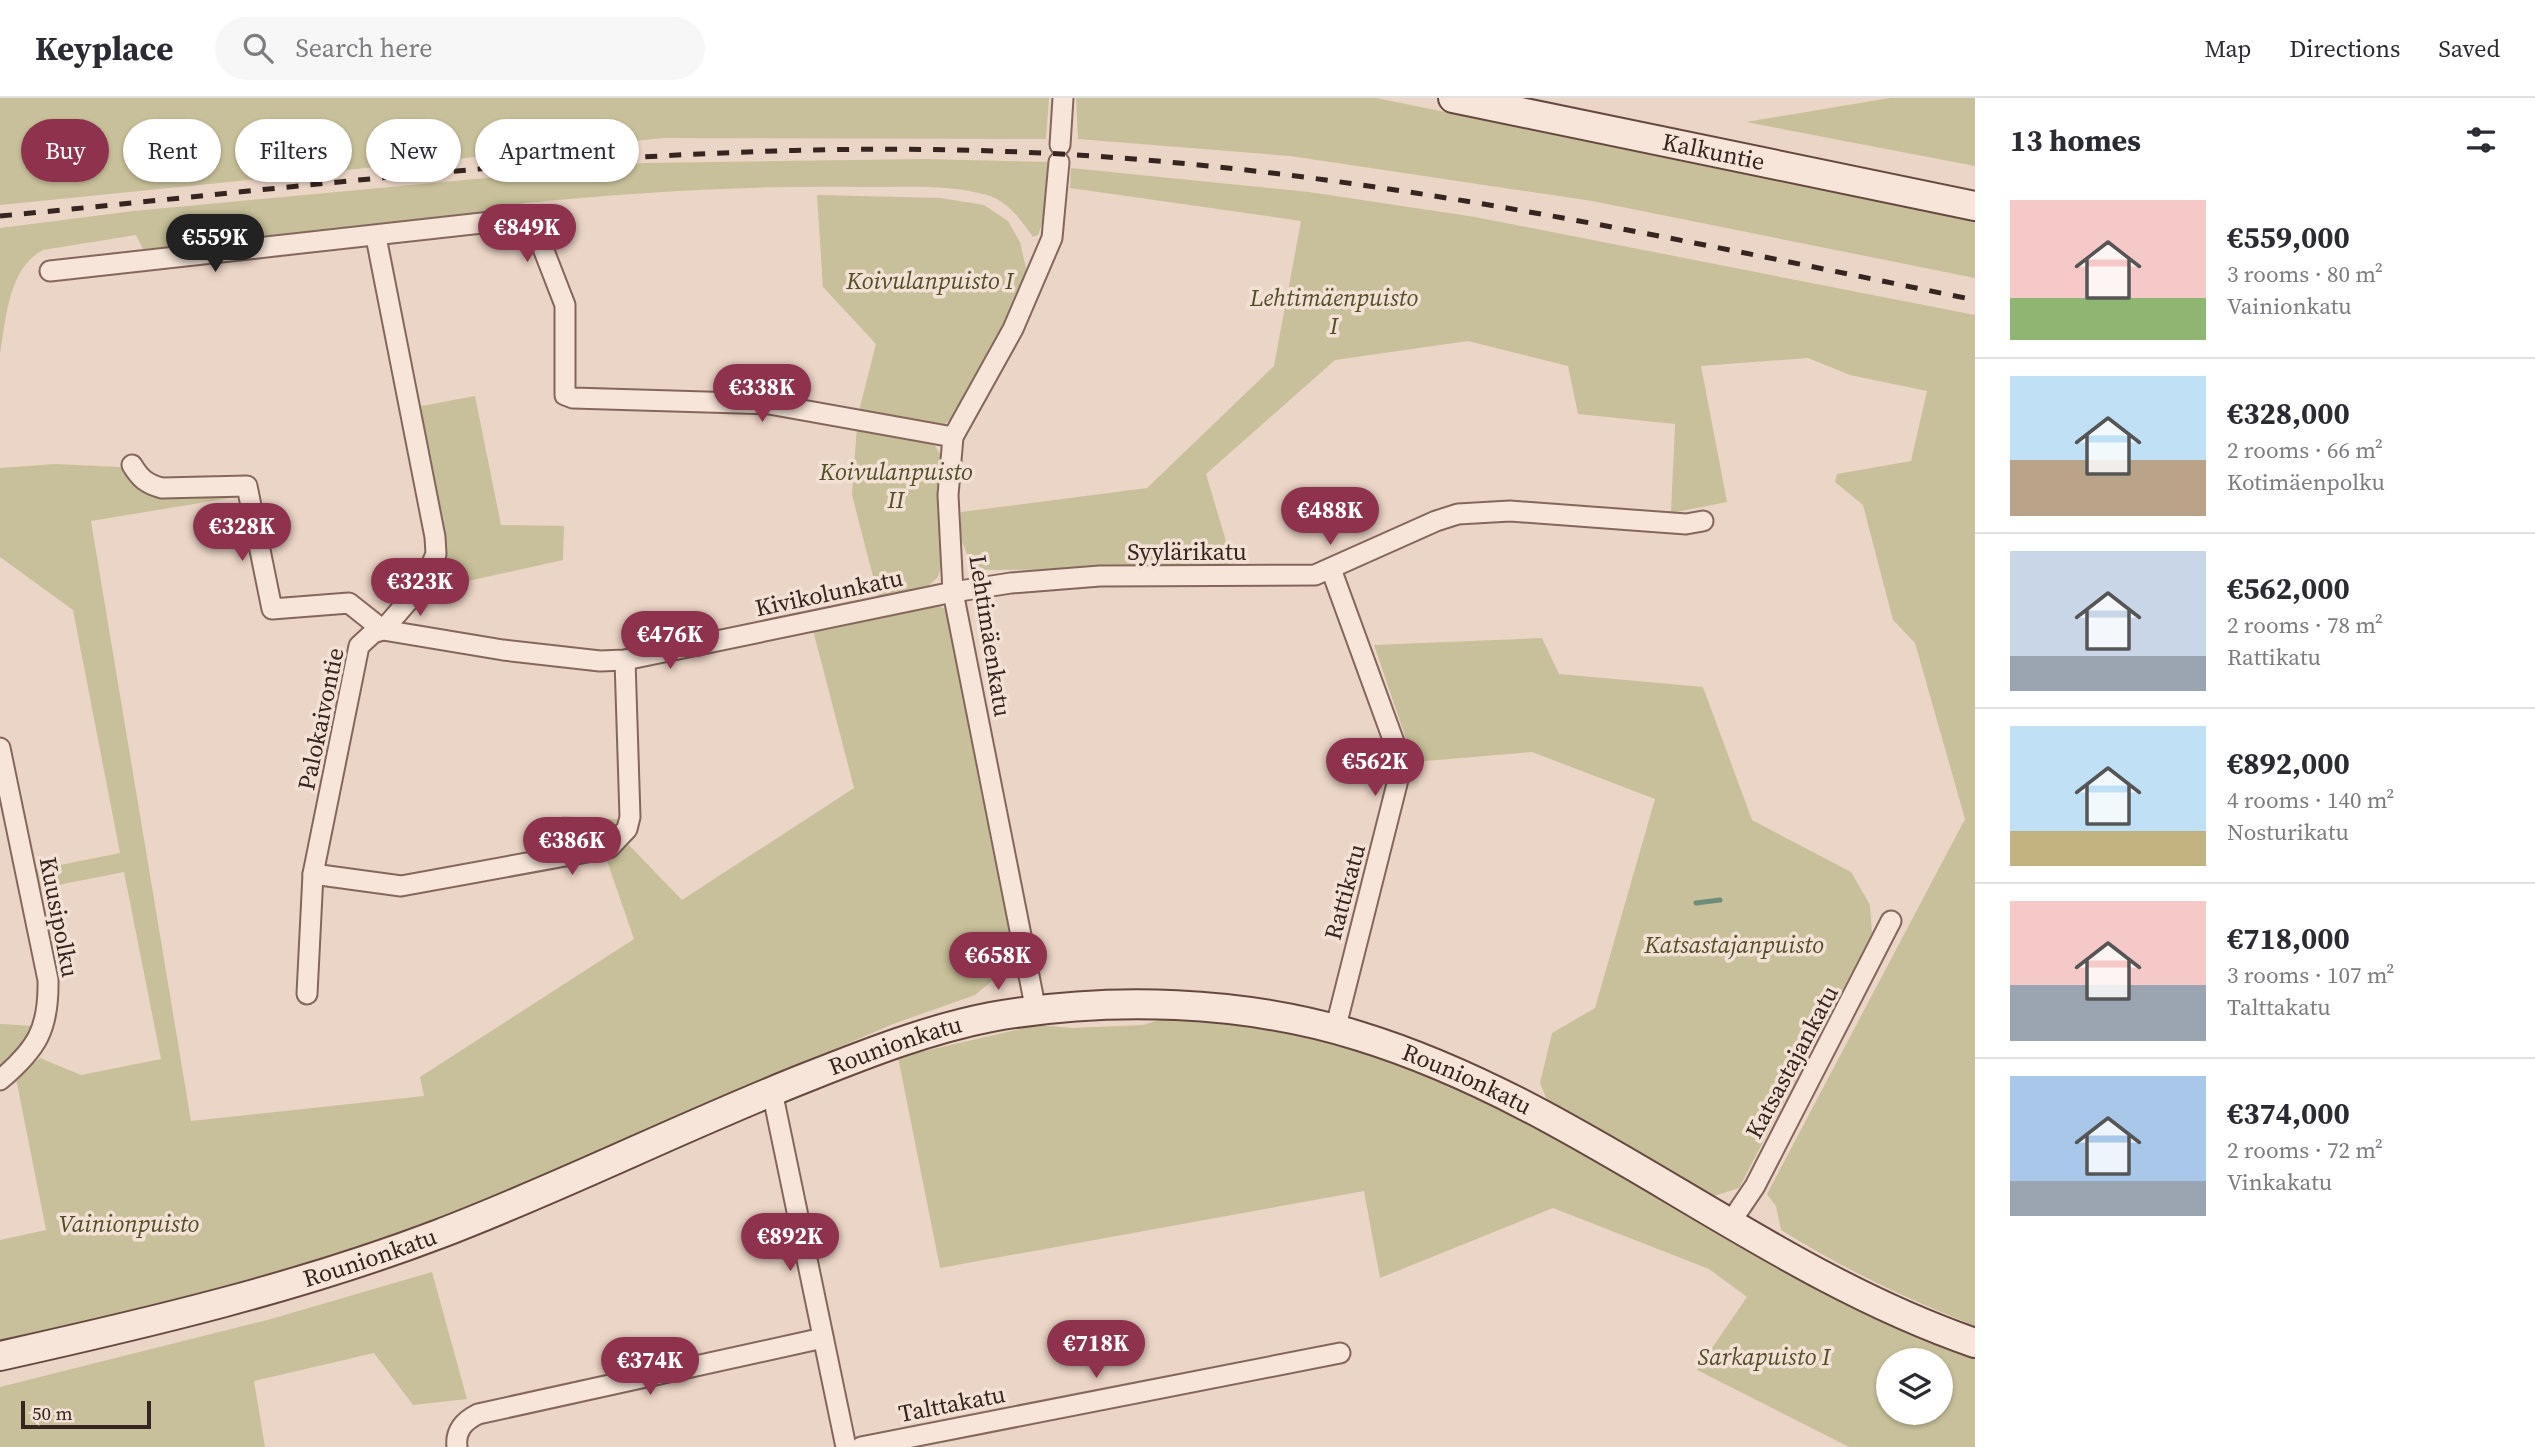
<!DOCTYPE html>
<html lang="en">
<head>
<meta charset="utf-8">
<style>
  body { margin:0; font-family:"Source Serif 4",serif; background:#f7f7f7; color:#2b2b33; height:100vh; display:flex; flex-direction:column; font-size:26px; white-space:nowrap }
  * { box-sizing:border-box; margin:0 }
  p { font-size:23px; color:#7c7c81 }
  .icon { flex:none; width:38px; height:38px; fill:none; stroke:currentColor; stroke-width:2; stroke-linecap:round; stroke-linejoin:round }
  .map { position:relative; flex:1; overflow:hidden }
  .side { display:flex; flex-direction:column; background:#fff; width:560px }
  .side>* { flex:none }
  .hud { position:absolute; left:21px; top:21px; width:665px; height:63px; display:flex; gap:14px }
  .tools { position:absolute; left:1876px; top:1250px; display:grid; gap:14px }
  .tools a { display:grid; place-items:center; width:77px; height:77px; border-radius:50%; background:#fff; box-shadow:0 2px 5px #0004; font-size:35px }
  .scale { position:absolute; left:21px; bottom:18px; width:130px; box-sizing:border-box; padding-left:7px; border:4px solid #362420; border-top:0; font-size:19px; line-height:24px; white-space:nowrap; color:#362420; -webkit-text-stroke:5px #f3e1d5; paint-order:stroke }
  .price { position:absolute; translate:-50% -60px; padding:0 16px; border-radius:24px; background:#8f324e; color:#fff; font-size:23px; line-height:46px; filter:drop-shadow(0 2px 4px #0008) }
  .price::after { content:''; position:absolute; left:50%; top:42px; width:21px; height:16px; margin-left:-10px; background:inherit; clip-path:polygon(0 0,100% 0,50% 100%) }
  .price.selected { background:#222; color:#fff }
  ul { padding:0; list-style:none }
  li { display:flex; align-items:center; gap:21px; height:175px; padding:0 35px }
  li+li { border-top:2px solid #e1e1e2 }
  li span { display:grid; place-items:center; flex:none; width:196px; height:140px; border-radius:0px; color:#555 }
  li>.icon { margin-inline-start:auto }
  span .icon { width:84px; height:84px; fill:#fffc; stroke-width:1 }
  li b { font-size:30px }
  h2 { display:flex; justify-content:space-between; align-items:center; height:84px; padding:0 35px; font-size:30px }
  .pill { padding:0 24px; border-radius:32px; background:#fff; box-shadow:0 2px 5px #0004; font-size:24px; line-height:63px }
  .pill.selected { background:#8f324e; color:#fff }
  header { display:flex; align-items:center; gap:42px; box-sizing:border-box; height:98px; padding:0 35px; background:#fff; border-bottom:2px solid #e1e1e2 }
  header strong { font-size:33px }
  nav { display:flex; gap:38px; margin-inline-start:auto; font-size:24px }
  .search { width:490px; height:63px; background:#f7f7f7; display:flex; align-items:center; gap:18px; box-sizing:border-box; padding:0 24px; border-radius:38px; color:#7c7c81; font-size:26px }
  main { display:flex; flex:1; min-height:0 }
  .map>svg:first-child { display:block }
  .green { fill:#c8c09a; fill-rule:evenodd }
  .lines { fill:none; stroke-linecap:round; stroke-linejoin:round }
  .stream { stroke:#6e8c7c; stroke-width:5 }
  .street-casing { stroke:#85665d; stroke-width:23 }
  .secondary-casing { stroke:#674840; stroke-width:32 }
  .street { stroke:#f6e5d8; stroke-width:19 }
  .secondary { stroke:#f6e5d8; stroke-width:28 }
  .rail { stroke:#362420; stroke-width:5; stroke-dasharray:12 12; stroke-linecap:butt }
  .labels { text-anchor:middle; stroke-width:7; stroke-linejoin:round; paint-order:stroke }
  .street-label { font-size:24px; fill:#362420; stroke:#f3e1d5 }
  .park-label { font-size:24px; font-style:italic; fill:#514f28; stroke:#f3e1d5 }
</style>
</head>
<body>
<header>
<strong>Keyplace</strong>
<div class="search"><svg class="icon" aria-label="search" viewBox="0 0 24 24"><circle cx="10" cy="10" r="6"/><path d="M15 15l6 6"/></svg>Search here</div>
<nav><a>Map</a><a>Directions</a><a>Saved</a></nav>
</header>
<main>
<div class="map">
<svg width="1975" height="1349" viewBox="0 0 1975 1349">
  <rect width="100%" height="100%" fill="#ebd5c6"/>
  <g class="green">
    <polygon points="0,0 1049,0 1046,41 664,40 0,107"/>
    <polygon points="1076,0 1376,0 1975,121 1975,180 1592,103 1290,58 1078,41"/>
    <polygon points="1890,0 1975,0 1975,68 1746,24"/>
    <path d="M924,61l125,3 -3,51 -8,22 -5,2c-12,-17 -25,-36 -46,-42 -38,-11 -83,-8 -122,-8 -115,-2 -227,5 -340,16l-26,12 -353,40 -10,-20 -93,15c-35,18 -37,70 -43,104v-126l134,-17 511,-48z"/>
    <path d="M1071,70l238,24 166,25 500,98v1011c-68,-27 -131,-57 -194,-96l-5,-24 -9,-12 198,-375 -50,-176 -22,-23 -30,-115 -28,-23 2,-8 74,-13 16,-70 -77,-16 -42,-17 -107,8 26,136 -56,11 4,-89 -97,-10 -10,-48 -100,-25 -133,19 -129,114 28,94 -261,2 -12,-31v-27l186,-24 127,-122 27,-145 -231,-33z"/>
    <polygon points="817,97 941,100 984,107 1008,123 1020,144 1027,174 1016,202 953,318 945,326 935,328 859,313 876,246 823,189"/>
    <polygon points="475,298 501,427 564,428 563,462 427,492 436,477 416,309"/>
    <polygon points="857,328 932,343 943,361 938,404 941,468 938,479 928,488 878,498 852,397"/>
    <path d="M55,366l65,3c13,7 17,21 31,28l91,1 -151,25 100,600 233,-25 -4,-19 214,-138 -28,-81 21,-15 55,57 172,-112 -41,-158 124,-25 10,5 70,350 -42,35 -82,29 -435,188 -114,40 -144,41 -200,49v-102l46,-10 -30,-152 24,-20 41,17 80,-16 -37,-187 -86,17 -3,-19 85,-17 -47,-243 -73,-53v-89z"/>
    <polygon points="1542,540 1559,576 1703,589 1752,722 1851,774 1870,807 1872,835 1739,1090 1714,1098 1547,1002 1540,985 1552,935 1595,910 1655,701 1532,654 1414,664 1374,547"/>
    <polygon points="562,718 625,722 614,741 559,755"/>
    <path d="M1169,919l117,12 79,20 123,51 487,254v93h-126l-152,-77 50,-73 -38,-28 -156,-61 -173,70 -16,-87 -424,77 -42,-211 140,-32 34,3 71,-3zM1888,1262h53v52h-53z"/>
    <path d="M0,926l33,2c-7,19 -17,30 -33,42z"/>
    <polygon points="432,1174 467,1301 413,1307 374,1255 254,1283 265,1349 0,1349 0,1289 271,1221"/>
  </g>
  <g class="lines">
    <polyline class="stream" points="1696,805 1720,802"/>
    <defs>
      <g id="street">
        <polyline points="1060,47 1063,0"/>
        <polyline points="50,173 527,120 532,122 565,207 565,297 573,300 769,306 953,339"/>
        <path d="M132,367c8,13 14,19 30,23l85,-2 25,123 77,-6 34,27 120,20 97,11 25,-1 328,-68 58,-9 89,-7 215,-1 121,-54 22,-7 52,-3 176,13 17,-3"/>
        <polyline points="1331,471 1402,666 1335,932"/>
        <path d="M0,650l48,232c1,49 -11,69 -48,100"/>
        <polyline points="313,776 401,788 609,750 627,731 630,719 625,562"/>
        <polyline points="307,896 313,776 359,548 373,535 383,532 423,486 436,456 435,439 376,139"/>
        <polyline points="1036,913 953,494 948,397 953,339 1013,231 1052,140 1059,64"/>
        <polyline points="772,993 846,1349"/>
        <polyline points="1730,1125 1755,1088 1891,823"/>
        <path d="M457,1349c-2,-17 7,-26 21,-33l345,-76"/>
        <polyline points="861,1349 1340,1255"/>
      </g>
      <g id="secondary">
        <path id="s1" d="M1453,0l522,108"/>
        <path id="s2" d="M0,1258c148,-33 297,-68 439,-122 126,-48 246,-109 371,-158 58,-23 119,-47 181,-59 119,-21 253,-17 368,19 222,68 398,232 616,307"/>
      </g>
    </defs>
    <use href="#street" class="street-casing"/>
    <use href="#secondary" class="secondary-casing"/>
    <use href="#street" class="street"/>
    <use href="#secondary" class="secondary"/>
    <path class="rail" d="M0,118c318,-30 637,-73 957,-66 349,7 679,81 1018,150"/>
  </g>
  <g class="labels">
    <g class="street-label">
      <text dy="8" stroke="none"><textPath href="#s1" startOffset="266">Kalkuntie</textPath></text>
      <text x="1187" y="462">Syylärikatu</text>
      <text transform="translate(829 495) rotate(-12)" y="8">Kivikolunkatu</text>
      <text transform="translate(990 538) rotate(81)" y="8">Lehtimäenkatu</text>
      <text transform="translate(321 621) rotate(-78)" y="8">Palokaivontie</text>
      <text transform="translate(1345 794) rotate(-75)" y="8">Rattikatu</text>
      <text transform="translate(59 819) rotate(79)" y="8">Kuusipolku</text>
      <text dy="8" stroke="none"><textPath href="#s2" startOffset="950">Rounionkatu</textPath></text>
      <text transform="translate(1792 964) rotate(-62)" y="8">Katsastajankatu</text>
      <text dy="8" stroke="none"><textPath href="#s2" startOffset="1538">Rounionkatu</textPath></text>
      <text dy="8" stroke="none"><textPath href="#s2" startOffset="383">Rounionkatu</textPath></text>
      <text transform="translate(952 1306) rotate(-11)" y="8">Talttakatu</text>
    </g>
    <g class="park-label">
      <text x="930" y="191">Koivulanpuisto I</text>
      <text x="1334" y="208">Lehtimäenpuisto<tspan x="1334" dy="28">I</tspan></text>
      <text x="896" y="382">Koivulanpuisto<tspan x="896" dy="28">II</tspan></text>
      <text x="1734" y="855">Katsastajanpuisto</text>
      <text x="129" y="1134">Vainionpuisto</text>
      <text x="1764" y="1267">Sarkapuisto I</text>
    </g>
  </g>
</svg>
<div class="tools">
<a><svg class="icon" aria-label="layers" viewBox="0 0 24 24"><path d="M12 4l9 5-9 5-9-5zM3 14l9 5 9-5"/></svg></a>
</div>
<div class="scale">50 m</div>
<b class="price" style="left:527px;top:166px">€849K</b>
<b class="price selected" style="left:215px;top:176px">€559K</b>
<b class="price" style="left:762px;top:326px">€338K</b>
<b class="price" style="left:1330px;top:449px">€488K</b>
<b class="price" style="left:242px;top:465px">€328K</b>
<b class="price" style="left:420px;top:520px">€323K</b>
<b class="price" style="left:670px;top:573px">€476K</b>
<b class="price" style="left:1375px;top:700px">€562K</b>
<b class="price" style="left:572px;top:779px">€386K</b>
<b class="price" style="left:998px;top:894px">€658K</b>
<b class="price" style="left:790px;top:1175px">€892K</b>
<b class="price" style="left:1096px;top:1282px">€718K</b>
<b class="price" style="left:650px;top:1299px">€374K</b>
<div class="hud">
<a class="pill selected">Buy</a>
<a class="pill">Rent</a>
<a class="pill">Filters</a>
<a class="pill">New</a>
<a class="pill">Apartment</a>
</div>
</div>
<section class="side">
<h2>13 homes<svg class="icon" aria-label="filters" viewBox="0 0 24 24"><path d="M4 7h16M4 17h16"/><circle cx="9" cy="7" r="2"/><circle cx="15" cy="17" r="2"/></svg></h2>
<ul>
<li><span style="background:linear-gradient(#f6c9c9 70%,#8fb573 0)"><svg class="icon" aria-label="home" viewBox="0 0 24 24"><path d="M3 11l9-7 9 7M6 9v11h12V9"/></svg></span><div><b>€559,000</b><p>3 rooms · 80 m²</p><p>Vainionkatu</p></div></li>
<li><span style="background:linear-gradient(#bfe0f5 60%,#b9a48a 0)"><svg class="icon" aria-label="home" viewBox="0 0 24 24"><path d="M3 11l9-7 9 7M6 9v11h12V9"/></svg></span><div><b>€328,000</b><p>2 rooms · 66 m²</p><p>Kotimäenpolku</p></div></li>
<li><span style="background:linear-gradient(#c9d6e8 75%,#9aa5b1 0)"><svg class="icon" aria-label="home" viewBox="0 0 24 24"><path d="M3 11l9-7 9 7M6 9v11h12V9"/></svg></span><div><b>€562,000</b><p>2 rooms · 78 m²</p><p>Rattikatu</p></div></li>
<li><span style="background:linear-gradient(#bfe0f5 75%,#c2b280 0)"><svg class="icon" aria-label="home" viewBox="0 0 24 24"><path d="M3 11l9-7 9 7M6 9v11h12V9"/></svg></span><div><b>€892,000</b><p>4 rooms · 140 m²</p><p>Nosturikatu</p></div></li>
<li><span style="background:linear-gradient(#f6c9c9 60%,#9aa5b1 0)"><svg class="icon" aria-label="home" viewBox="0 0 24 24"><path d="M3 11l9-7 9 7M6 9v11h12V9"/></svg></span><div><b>€718,000</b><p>3 rooms · 107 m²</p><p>Talttakatu</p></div></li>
<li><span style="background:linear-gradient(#a9c7e8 75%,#9aa5b1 0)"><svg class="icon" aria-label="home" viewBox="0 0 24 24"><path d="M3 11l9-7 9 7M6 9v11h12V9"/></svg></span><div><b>€374,000</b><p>2 rooms · 72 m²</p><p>Vinkakatu</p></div></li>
</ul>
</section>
</main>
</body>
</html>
